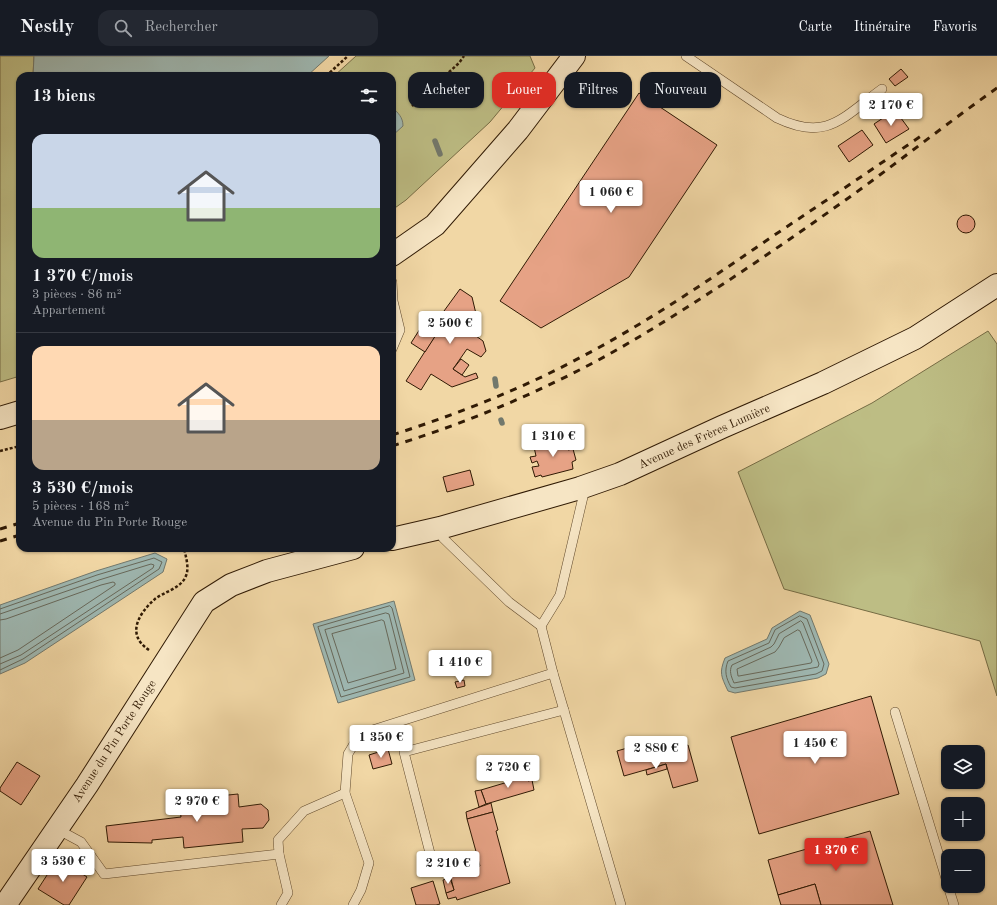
<!DOCTYPE html>
<html lang="fr">
<head>
<meta charset="utf-8">
<style>
  body { margin:0; font-family:"Old Standard TT",serif; background:#242831; color:#f1f3f6; height:100vh; display:flex; flex-direction:column; font-size:15px; white-space:nowrap }
  * { box-sizing:border-box; margin:0 }
  p { font-size:13px; color:#9ea1a6 }
  .icon { flex:none; width:22px; height:22px; fill:none; stroke:currentColor; stroke-width:2; stroke-linecap:round; stroke-linejoin:round }
  .map { position:relative; flex:1; overflow:hidden }
  .drawer { position:absolute; left:16px; top:16px; width:380px; height:480px; display:flex; flex-direction:column; background:#171b24; border-radius:12px; box-shadow:0 1px 3px #0004 }
  .drawer>* { flex:none }
  .top-card { position:absolute; left:408px; top:16px; width:380px; height:36px; display:flex; gap:8px }
  .tools { position:absolute; left:941px; top:689px; display:grid; gap:8px }
  .tools a { display:grid; place-items:center; width:44px; height:44px; border-radius:8px; background:#171b24; box-shadow:0 1px 3px #0004; font-size:20px }
  .price { position:absolute; translate:-50% -34px; padding:0 9px; border-radius:4px; background:#fff; color:#222; font-size:13px; line-height:26px; filter:drop-shadow(0 1px 2px #0008) }
  .price::after { content:''; position:absolute; left:50%; top:24px; width:12px; height:9px; margin-left:-6px; background:inherit; clip-path:polygon(0 0,100% 0,50% 100%) }
  .price.selected { background:#d93025; color:#fff }
  ul { padding:0; list-style:none }
  li { display:grid; align-content:center; gap:8px; height:212px; padding:0 16px }
  li+li { border-top:1px solid #363941 }
  li span { display:grid; place-items:center; height:124px; border-radius:12px; color:#555 }
  li>.icon { margin-inline-start:auto }
  span .icon { width:72px; height:72px; fill:#fffc; stroke-width:1 }
  li b { font-size:17px }
  h2 { display:flex; justify-content:space-between; align-items:center; height:48px; padding:0 16px; font-size:17px }
  .pill { padding:0 14px; border-radius:12px; background:#171b24; box-shadow:0 1px 3px #0004; font-size:14px; line-height:36px }
  .pill.selected { background:#d93025; color:#fff }
  header { display:flex; align-items:center; gap:24px; box-sizing:border-box; height:56px; padding:0 20px; background:#171b24; border-bottom:1px solid #363941 }
  header strong { font-size:19px }
  nav { display:flex; gap:22px; margin-inline-start:auto; font-size:14px }
  .search { width:280px; height:36px; background:#242831; display:flex; align-items:center; gap:10px; box-sizing:border-box; padding:0 14px; border-radius:12px; color:#9ea1a6; font-size:15px }
  .map>svg:first-child { display:block }
  .green { fill:#bdbd84; stroke:#766c44 }
  .water { fill:#9eb7b1; stroke:#72786c }
  .lines { fill:none; stroke-linecap:round; stroke-linejoin:round }
  .shore { stroke:#67685a; stroke-width:1 }
  .stream { stroke:#72786c; stroke-width:5.5 }
  .building { fill:#e6a285; stroke:#301a04 }
  .lane-casing { stroke:#60492c; stroke-width:10 }
  .secondary-casing { stroke:#301a04; stroke-width:24 }
  .path { stroke:#301a04; stroke-width:2.5; stroke-dasharray:3 2; stroke-linecap:butt }
  .lane { stroke:#f6e5c4; stroke-width:9 }
  .secondary { stroke:#f6e5c4; stroke-width:22 }
  .rail { stroke:#301a04; stroke-width:3; stroke-dasharray:7 7; stroke-linecap:butt }
  .labels { text-anchor:middle; stroke-width:3; stroke-linejoin:round; paint-order:stroke }
  .street-label { font-size:12px; fill:#301a04; stroke:#f6e5c4 }
</style>
</head>
<body>
<header>
<strong>Nestly</strong>
<div class="search"><svg class="icon" aria-label="search" viewBox="0 0 24 24"><circle cx="10" cy="10" r="6"/><path d="M15 15l6 6"/></svg>Rechercher</div>
<nav><a>Carte</a><a>Itinéraire</a><a>Favoris</a></nav>
</header>
<div class="map">
<svg width="997" height="849" viewBox="0 0 997 849">
  <rect width="100%" height="100%" fill="#f1d7a5"/>
  <filter id="stains"><feTurbulence type="fractalNoise" baseFrequency=".005" numOctaves="4"/><feColorMatrix values="0 0 0 0 .2 0 0 0 0 .09 0 0 0 0 .02 0 0 0 .5 -.17"/></filter>
  <radialGradient id="worn" r=".72"><stop offset=".6" stop-color="#630" stop-opacity="0"/><stop offset="1" stop-color="#630" stop-opacity=".3"/></radialGradient>
  <g class="green">
    <polygon points="0,0 34,0 33,20 20,20 20,320 0,326"/>
    <polygon points="356,0 530,0 535,12 490,66 406,144 392,154 392,20 334,20"/>
    <polygon points="988,275 997,288 997,640 980,585 784,533 738,416 872,347"/>
  </g>
  <g class="water">
    <polygon points="34,0 329,0 307,20 33,20"/>
    <path d="M392,51c6,6 11,10 11,19l-11,10z"/>
    <polygon points="155,497 167,503 163,516 25,607 0,618 0,549 96,515"/>
    <polygon points="394,545 415,624 338,647 313,568"/>
    <path d="M800,555l10,4 19,49 -3,10 -8,4 -83,15 -7,-2c-7,-15 -9,-18 -3,-33l42,-19 5,-11z"/>
  </g>
  <g class="lines">
    <g class="shore">
      <polygon points="390,550 392,552 410,621 341,641 318,571"/>
      <polyline points="0,553 97,519 154,502 162,506 159,513 23,603 0,614"/>
      <polygon points="386,557 389,558 404,617 344,635 325,574"/>
      <polyline points="0,558 99,524 151,508 154,509 153,512 21,599 0,608"/>
      <path d="M800,560l7,3 17,45 -2,7 -6,3 -81,14 -4,-1c-5,-9 -7,-16 -3,-26l41,-18 6,-13z"/>
      <polyline points="0,564 6,563 101,529 113,526 115,527 115,529 18,594 0,602"/>
      <polygon points="382,564 384,565 396,613 348,627 332,578"/>
      <path d="M801,565l2,2 16,41 -1,3 -84,16c-3,-7 -5,-12 -2,-18l39,-18 3,-3 5,-10z"/>
      <polygon points="798,574 800,575 812,605 811,607 739,620 738,620 737,613 775,596 779,591 784,582"/>
    </g>
    <g class="stream">
      <polyline points="435,85 440,98"/>
      <polyline points="495,323 496,330"/>
      <polyline points="501,364 502,367"/>
    </g>
  </g>
  <g class="building">
    <polygon points="901,13 908,21 895,30 889,23"/>
    <polygon points="639,37 717,89 629,221 541,272 500,245"/>
    <polygon points="895,54 909,73 886,87 874,68"/>
    <polygon points="862,74 873,89 849,106 838,90"/>
    <circle cx="966" cy="168" r="9"/>
    <polygon points="460,233 472,241 477,262 470,272 478,278 476,280 483,285 486,295 481,301 467,293 453,313 465,321 476,317 478,322 452,331 431,318 421,334 406,325 449,258 444,255"/>
    <polygon points="427,262 441,271 425,296 411,287"/>
    <polygon points="461,303 469,309 462,319 453,313"/>
    <polygon points="565,382 568,394 573,393 576,404 572,406 573,413 542,421 541,419 535,421 532,411 539,410 537,405 532,407 530,401 536,400 534,391"/>
    <polygon points="470,414 474,429 447,436 443,421"/>
    <polygon points="464,624 465,630 457,632 455,626"/>
    <polygon points="871,640 899,738 759,778 731,681"/>
    <polygon points="661,682 666,684 669,687 670,694 688,689 698,725 673,732 666,708 624,720 617,695"/>
    <polygon points="388,693 392,708 373,713 369,699"/>
    <polygon points="17,706 40,720 21,749 0,735 0,732"/>
    <polygon points="666,708 667,713 647,719 646,714"/>
    <polygon points="520,717 523,717 526,718 528,725 532,724 534,734 486,748 481,734 518,723 517,720"/>
    <polygon points="481,734 486,748 479,751 475,735"/>
    <polygon points="238,738 239,751 261,748 268,754 269,764 263,772 242,773 243,786 184,792 183,781 152,784 152,787 108,786 106,770 181,761 179,744"/>
    <polygon points="491,747 493,756 467,763 466,756"/>
    <polygon points="493,756 498,774 496,775 510,827 457,844 456,841 448,843 446,837 454,834 450,819 480,810 467,763"/>
    <polygon points="870,775 893,849 821,849 815,828 778,839 768,804"/>
    <polygon points="58,802 87,821 69,849 64,849 38,833"/>
    <polygon points="450,822 454,834 446,837 443,824"/>
    <polygon points="433,825 440,848 436,849 416,849 411,832"/>
    <polygon points="815,828 821,849 781,849 778,839"/>
  </g>
  <g class="lines">
    <defs>
      <g id="lane">
        <path d="M686,0l91,62c50,24 65,0 105,-29"/>
        <polyline points="392,226 393,245 400,274 392,293"/>
        <polyline points="440,472 443,482 509,546 541,570 560,539 583,441 580,433"/>
        <polyline points="541,570 553,617 621,849"/>
        <polyline points="895,656 948,829"/>
        <polyline points="57,773 81,786 104,818 279,798 278,784 304,755 345,737"/>
        <polyline points="279,798 288,837 281,849"/>
        <polyline points="432,805 404,696 564,654"/>
        <polyline points="948,830 954,849"/>
        <polyline points="353,849 361,834 369,807 345,737 348,698 360,678 553,617"/>
      </g>
      <g id="secondary">
        <polyline points="392,199 435,169 518,74 574,0"/>
        <polyline points="0,362 20,356"/>
        <polyline points="392,483 440,472 580,432 620,418 722,371 823,327 915,282 997,229"/>
        <polyline points="5,849 87,729 204,546 231,529 267,515 353,492"/>
      </g>
    </defs>
    <use href="#lane" class="lane-casing"/>
    <use href="#secondary" class="secondary-casing"/>
    <g class="path">
      <polyline points="326,20 348,0"/>
      <polyline points="412,50 459,7 464,0"/>
      <polyline points="0,395 20,390"/>
      <path d="M149,594c-23,-15 -11,-36 6,-51 9,-7 24,-10 30,-21 5,-9 1,-20 -1,-30"/>
    </g>
    <use href="#lane" class="lane"/>
    <use href="#secondary" class="secondary"/>
    <g class="rail">
      <path d="M392,379c66,-21 132,-47 193,-80 66,-35 127,-77 188,-119 51,-34 101,-68 151,-102"/>
      <path d="M392,390c68,-21 134,-48 197,-81 44,-23 86,-50 128,-77 46,-30 92,-62 137,-94 48,-35 95,-72 143,-106"/>
      <polyline points="0,473 20,467"/>
      <polyline points="0,485 20,479"/>
    </g>
  </g>
  <g class="labels">
    <g class="street-label">
      <text transform="translate(704 380) rotate(-24)" y="4">Avenue des Frères Lumière</text>
      <text transform="translate(114 685) rotate(-57)" y="4">Avenue du Pin Porte Rouge</text>
    </g>
  </g>
  <rect width="100%" height="100%" filter="url(#stains)"/>
  <rect width="100%" height="100%" fill="url(#worn)"/>
</svg>
<div class="tools">
<a><svg class="icon" aria-label="layers" viewBox="0 0 24 24"><path d="M12 4l9 5-9 5-9-5zM3 14l9 5 9-5"/></svg></a>
<a>+</a>
<a>−</a>
</div>
<b class="price" style="left:891px;top:71px">2 170 €</b>
<b class="price" style="left:611px;top:158px">1 060 €</b>
<b class="price" style="left:450px;top:289px">2 500 €</b>
<b class="price" style="left:553px;top:402px">1 310 €</b>
<b class="price" style="left:460px;top:628px">1 410 €</b>
<b class="price" style="left:381px;top:703px">1 350 €</b>
<b class="price" style="left:815px;top:709px">1 450 €</b>
<b class="price" style="left:656px;top:714px">2 880 €</b>
<b class="price" style="left:508px;top:733px">2 720 €</b>
<b class="price" style="left:197px;top:767px">2 970 €</b>
<b class="price selected" style="left:836px;top:816px">1 370 €</b>
<b class="price" style="left:63px;top:827px">3 530 €</b>
<b class="price" style="left:448px;top:829px">2 210 €</b>
<div class="top-card">
<a class="pill">Acheter</a>
<a class="pill selected">Louer</a>
<a class="pill">Filtres</a>
<a class="pill">Nouveau</a>
</div>
<section class="drawer">
<h2>13 biens<svg class="icon" aria-label="filters" viewBox="0 0 24 24"><path d="M4 7h16M4 17h16"/><circle cx="9" cy="7" r="2"/><circle cx="15" cy="17" r="2"/></svg></h2>
<ul>
<li><span style="background:linear-gradient(#c9d6e8 60%,#8fb573 0)"><svg class="icon" aria-label="home" viewBox="0 0 24 24"><path d="M3 11l9-7 9 7M6 9v11h12V9"/></svg></span><div><b>1 370 €/mois</b><p>3 pièces · 86 m²</p><p>Appartement</p></div></li>
<li><span style="background:linear-gradient(#ffd9b3 60%,#b9a48a 0)"><svg class="icon" aria-label="home" viewBox="0 0 24 24"><path d="M3 11l9-7 9 7M6 9v11h12V9"/></svg></span><div><b>3 530 €/mois</b><p>5 pièces · 168 m²</p><p>Avenue du Pin Porte Rouge</p></div></li>
</ul>
</section>
</div>
</body>
</html>
